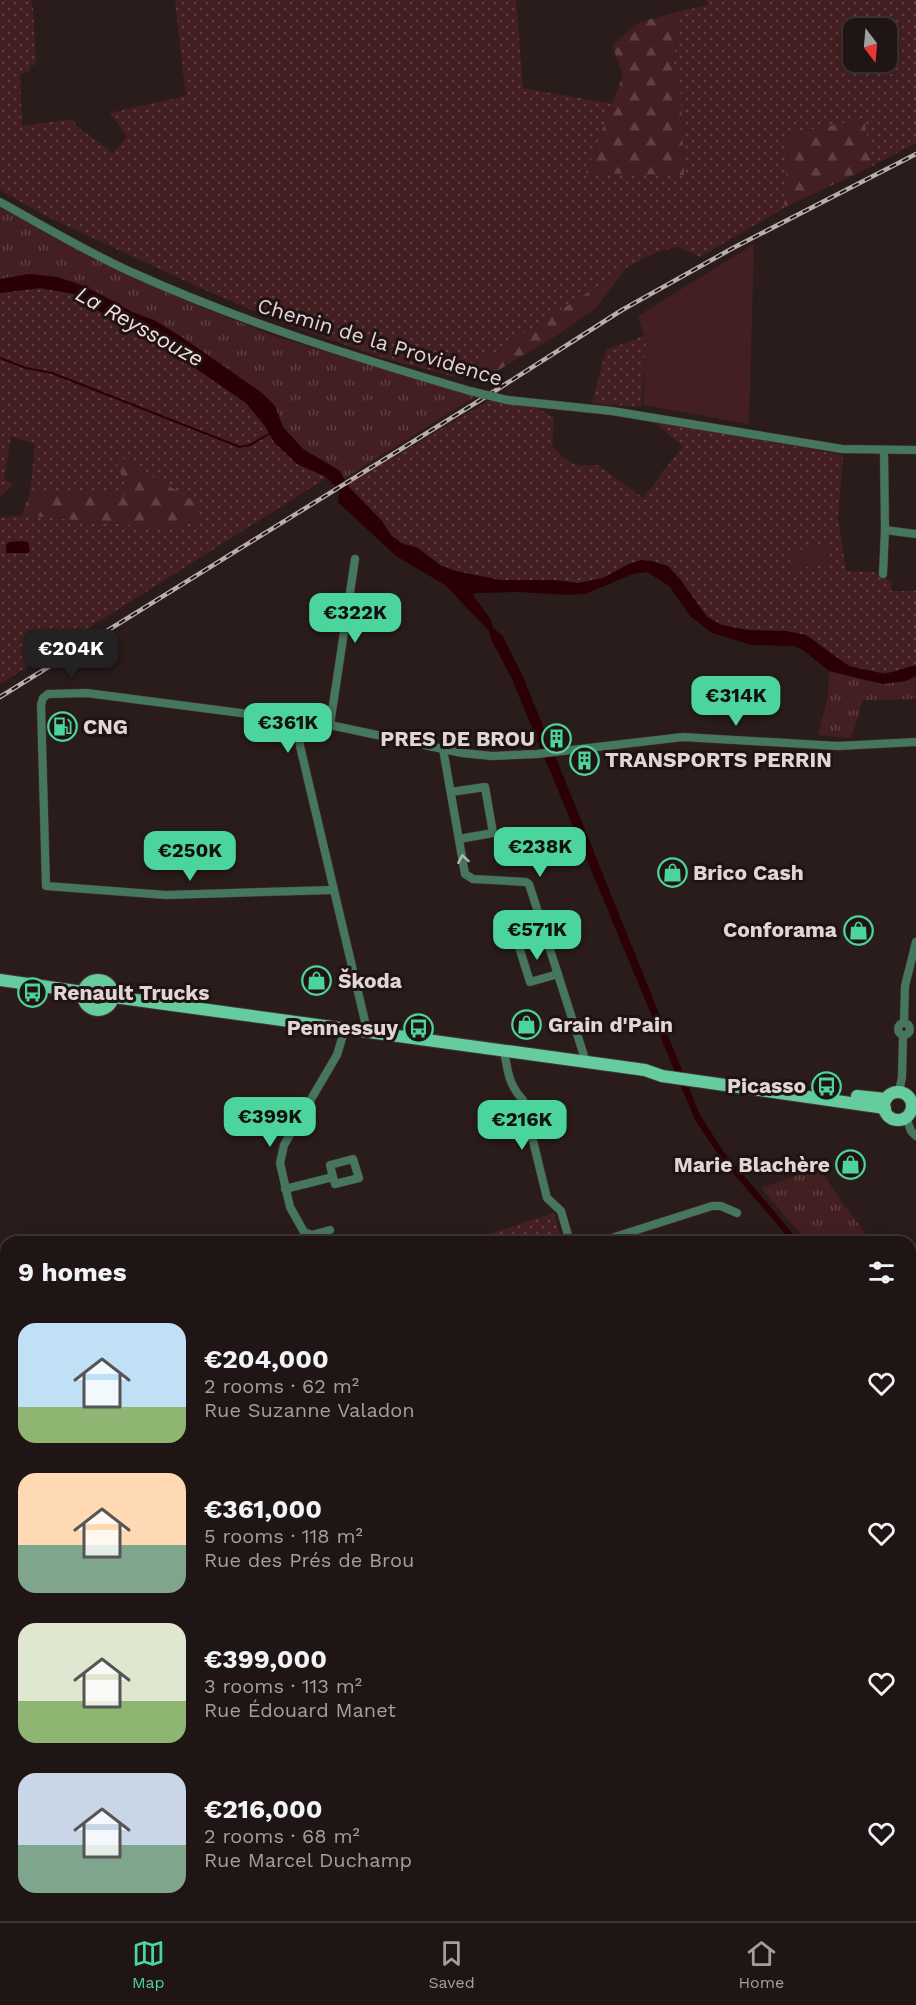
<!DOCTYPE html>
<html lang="en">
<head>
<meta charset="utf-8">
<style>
  body { margin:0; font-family:"Work Sans",sans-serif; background:#2d2222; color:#f1f3f6; height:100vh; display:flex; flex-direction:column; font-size:22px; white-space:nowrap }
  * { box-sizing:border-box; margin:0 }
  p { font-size:20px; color:#a29fa0 }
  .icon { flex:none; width:33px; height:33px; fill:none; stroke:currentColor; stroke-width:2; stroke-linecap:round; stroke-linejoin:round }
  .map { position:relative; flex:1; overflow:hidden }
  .side { position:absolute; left:0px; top:1236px; width:916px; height:686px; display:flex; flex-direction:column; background:#201515; border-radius:18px 18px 0 0; box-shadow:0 3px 15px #0003,0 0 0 2px #3d3434 }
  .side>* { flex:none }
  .needle { width:39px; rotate:164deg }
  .fabs { position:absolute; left:843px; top:18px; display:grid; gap:12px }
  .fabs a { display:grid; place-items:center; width:54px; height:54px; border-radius:12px; background:#201515; box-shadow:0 3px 15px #0003,0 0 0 2px #3d3434; font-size:30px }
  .price { position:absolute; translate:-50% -51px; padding:0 14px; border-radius:12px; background:#4bd49b; color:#111; font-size:20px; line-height:39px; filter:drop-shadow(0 2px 3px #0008) }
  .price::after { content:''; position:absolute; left:50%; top:36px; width:18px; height:14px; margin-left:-9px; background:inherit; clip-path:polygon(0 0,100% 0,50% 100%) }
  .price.on { background:#222; color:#fff }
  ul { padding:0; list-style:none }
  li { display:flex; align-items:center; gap:18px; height:150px; padding:0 18px }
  li span { display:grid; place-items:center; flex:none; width:168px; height:120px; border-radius:18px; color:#555 }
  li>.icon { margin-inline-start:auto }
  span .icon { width:72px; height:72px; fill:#fffc; stroke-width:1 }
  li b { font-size:26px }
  h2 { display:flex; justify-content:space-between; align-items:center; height:72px; padding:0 18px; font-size:26px }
  .menu { display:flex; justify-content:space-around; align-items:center; height:84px; border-top:2px solid #3d3434; background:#201515; font-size:16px; color:#a29fa0 }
  .menu a { display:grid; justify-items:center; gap:3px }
  .menu .on { color:#4bd49b }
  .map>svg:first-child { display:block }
  .grass { fill:url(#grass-dots); fill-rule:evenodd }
  .forest { fill:url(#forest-firs) }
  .park { fill:url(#park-tufts) }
  .garden { fill:#441f22 }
  .water { fill:#2a0004 }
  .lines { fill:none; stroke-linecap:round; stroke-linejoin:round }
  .stream { stroke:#2a0004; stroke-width:2 }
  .minor-casing { stroke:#443636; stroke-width:9 }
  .primary-casing { stroke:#443636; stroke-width:14 }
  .minor { stroke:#47765f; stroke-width:8 }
  .primary { stroke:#66cc9e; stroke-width:12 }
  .rail-casing { stroke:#b9adad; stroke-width:4.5 }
  .rail { stroke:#211313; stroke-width:2; stroke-dasharray:7; stroke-linecap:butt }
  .minor-bridge-casing { stroke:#443636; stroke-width:9; stroke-linecap:butt }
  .minor-bridge { stroke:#47765f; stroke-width:8 }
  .oneway { stroke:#b3b9b2 }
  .labels { text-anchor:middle; stroke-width:6; stroke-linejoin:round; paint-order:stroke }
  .street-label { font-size:21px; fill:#e1d6d6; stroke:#211313 }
  .poi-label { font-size:21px; font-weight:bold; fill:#e1d6d6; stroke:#211313; text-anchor:start }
  .water-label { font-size:22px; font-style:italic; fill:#f2dede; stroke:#211313 }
</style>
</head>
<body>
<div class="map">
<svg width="916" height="1921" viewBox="0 0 916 1921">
  <defs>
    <pattern id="grass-dots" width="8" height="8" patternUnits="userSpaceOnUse" patternTransform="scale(1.5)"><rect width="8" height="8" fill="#441f22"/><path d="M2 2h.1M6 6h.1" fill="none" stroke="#5f3f41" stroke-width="1.8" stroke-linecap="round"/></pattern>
    <pattern id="forest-firs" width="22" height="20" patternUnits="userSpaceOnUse" patternTransform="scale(1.5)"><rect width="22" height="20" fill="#441f22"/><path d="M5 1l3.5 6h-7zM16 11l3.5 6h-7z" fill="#5f3f41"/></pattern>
    <pattern id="park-tufts" width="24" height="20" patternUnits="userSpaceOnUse" patternTransform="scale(1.5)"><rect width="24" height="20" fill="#441f22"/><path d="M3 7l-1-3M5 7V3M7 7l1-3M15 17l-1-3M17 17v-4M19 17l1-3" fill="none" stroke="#5f3f41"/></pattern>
  </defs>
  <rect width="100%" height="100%" fill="#2b1c1c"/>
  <g class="grass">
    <path d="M0,0h31l2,8 3,57h-6l-1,7 -9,2 2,52 52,-7 1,6 38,28 14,-16 -17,-24 76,-17 -11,-96h341l7,88 89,16 -26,69 98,2 -3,-79 -7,-33 4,-51 30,-7 -2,-5h210v143l-44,23 -8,-47 -75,15 -5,74 -84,49 -23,-11 -25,8 -26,14 -170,109 -69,-18 -102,-35 -89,-38 -148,-69 -48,-27zM854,28h32v34h-32z"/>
    <polygon points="40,288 74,294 115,322 156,341 246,403 265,426 274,442 297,464 326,477 323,480 0,684 0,518 22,515 170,529 113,454 130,495 30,493 35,444 11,436 4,479 13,484 0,497 0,293"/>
    <polygon points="644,336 646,342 641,407 592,403 606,350"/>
    <path d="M490,400l48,8 16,10 -2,28c16,17 22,22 46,19l45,33 40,-52 -32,-26 192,35 -5,63 8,53 27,1 19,10 -1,9h25v74c-24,12 -57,9 -79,-6 -11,-7 -20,-21 -34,-24 -34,-7 -78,3 -104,-27l-58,-48 -12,4 -26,14 -25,5 -23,-3h-55l-44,-9 -15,-6 -23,-17 -17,-5 -10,-8 -9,-14 -35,-36z"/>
    <polygon points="554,1213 562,1242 464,1242"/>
  </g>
  <g class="forest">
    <polygon points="678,12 674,63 681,96 684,175 586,173 623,75 612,45 640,22"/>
    <polygon points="864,119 872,166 784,208 789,134"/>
    <polygon points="626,268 596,308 556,336 490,375 456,377"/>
    <polygon points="113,453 194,501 200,509 198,521 170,529 22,515 30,493 129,495"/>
    <polygon points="916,1321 916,1371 911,1363 910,1326"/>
    <polygon points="910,1395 916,1399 916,1449 911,1446"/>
    <polygon points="95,1916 637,1916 640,1921 94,1921"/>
  </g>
  <g class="park">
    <polygon points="0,208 163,291 274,336 475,397 343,479 340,471 303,449 283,427 275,406 262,393 183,338 154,320 132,312 104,295 72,281 49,276 29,274 0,279"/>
    <path d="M829,671c30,7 57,20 87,5v23l-53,1 -12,38 -33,-3 10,-38z"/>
    <polygon points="819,1168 841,1201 872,1242 808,1242 761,1188"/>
  </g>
  <g class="garden">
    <polygon points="754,244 749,424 643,405 646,342 638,316"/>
    <polygon points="827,545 829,564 793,569 792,551"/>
  </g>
  <g class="water">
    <polygon points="29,274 57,277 84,286 132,312 154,320 183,338 262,393 275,406 283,427 303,449 340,471 347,485 382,521 391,535 401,543 418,548 441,566 456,571 500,580 555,580 578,583 603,578 629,564 641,560 652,561 668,566 680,579 707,617 721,625 749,630 786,631 806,635 849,666 885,674 916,665 916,676 906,681 883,684 829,671 803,650 793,646 752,645 712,633 690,616 669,586 647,572 633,574 585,594 566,595 519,592 476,593 473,595 491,620 493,628 502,635 522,674 700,1115 723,1151 800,1242 792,1242 722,1160 695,1120 511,677 492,641 489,631 445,585 396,556 338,502 339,490 326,477 297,464 274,442 265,426 246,403 156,341 115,322 74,294 40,288 0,293 0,279"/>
    <polygon points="23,541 28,542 30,550 28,553 6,553 6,545 9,542"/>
  </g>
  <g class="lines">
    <polyline class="stream" points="0,358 26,368 52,373 240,447 250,445 269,434"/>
    <defs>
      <g id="minor">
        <path d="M0,202c42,23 85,49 129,69 110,50 225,86 341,120"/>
        <polyline points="507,400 612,411 842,449 916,450"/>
        <polyline points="884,450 885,530 916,534"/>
        <polyline points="883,574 885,530"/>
        <polyline points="330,725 355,559"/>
        <polyline points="300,726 287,719 87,693 48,694 43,698 41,705 46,886 166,895 333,890"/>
        <polyline points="443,749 465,874 473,879 526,882 529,884 586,1062"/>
        <polyline points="451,792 485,787 493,833 459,839"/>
        <polyline points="547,938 519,947 530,982 558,974"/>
        <polyline points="904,1023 905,986 916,942"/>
        <circle cx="904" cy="1029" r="6"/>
        <polyline points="367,1030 300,746 300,726 317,724 330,725 462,753 492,756 537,754 683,737 838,746 916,742"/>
        <path d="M504,1051c4,20 4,33 19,49l24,98 14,13 9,31"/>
        <polyline points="899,1092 902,1077 903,1035"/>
        <polyline points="906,1117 911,1131 916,1136"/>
        <polyline points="285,1189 333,1177 335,1184 359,1178 353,1159 330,1165 333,1177"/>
        <polyline points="330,1230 312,1235 304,1232 290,1207 280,1163 284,1145 337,1055 345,1028"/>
        <polyline points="599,1242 712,1206 721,1206 737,1213"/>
        <polyline points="910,1733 916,1738"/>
        <polyline points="911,1752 916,1775"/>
        <polyline points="910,1861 916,1859"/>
        <polyline points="771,1916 772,1921"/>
        <polyline points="688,1921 694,1916"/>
      </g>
      <g id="primary">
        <circle cx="98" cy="995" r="15"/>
        <polyline points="0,980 83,992"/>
        <polyline points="114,997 645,1070 662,1076 885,1108"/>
        <circle cx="898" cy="1106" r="14"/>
        <polyline points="857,1096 886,1099"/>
      </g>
    </defs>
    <use href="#minor" class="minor-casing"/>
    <use href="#primary" class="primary-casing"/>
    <use href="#minor" class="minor"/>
    <use href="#primary" class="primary"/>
    <defs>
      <polyline id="rail" points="0,697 490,394 622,310 733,248 916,154"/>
    </defs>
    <use href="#rail" class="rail-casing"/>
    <use href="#rail" class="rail"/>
    <defs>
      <polyline id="minor-bridge" points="470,391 507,400"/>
    </defs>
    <use href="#minor-bridge" class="minor-bridge-casing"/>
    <use href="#minor-bridge" class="minor-bridge"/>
  </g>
  <defs><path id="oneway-chevron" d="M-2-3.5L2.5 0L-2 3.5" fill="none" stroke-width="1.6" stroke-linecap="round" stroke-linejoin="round" transform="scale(1.5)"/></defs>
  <use class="oneway" href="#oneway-chevron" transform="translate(463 859) rotate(-100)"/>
  <defs>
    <symbol id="fuel-ring" viewBox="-11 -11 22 22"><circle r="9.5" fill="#211313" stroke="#4bd49b" stroke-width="1.5"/><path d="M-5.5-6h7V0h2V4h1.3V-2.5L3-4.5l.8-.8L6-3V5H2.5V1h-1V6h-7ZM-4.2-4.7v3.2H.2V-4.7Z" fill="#4bd49b"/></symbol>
    <symbol id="building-ring" viewBox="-11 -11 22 22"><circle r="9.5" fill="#211313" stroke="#4bd49b" stroke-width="1.5"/><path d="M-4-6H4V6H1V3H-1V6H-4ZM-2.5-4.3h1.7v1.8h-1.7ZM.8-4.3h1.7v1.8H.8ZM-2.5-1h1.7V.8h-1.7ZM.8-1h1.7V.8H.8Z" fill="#4bd49b"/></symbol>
    <symbol id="shop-ring" viewBox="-11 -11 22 22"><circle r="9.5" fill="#211313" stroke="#4bd49b" stroke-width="1.5"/><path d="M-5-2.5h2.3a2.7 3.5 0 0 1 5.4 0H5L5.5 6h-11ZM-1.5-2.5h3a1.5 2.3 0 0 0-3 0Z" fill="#4bd49b"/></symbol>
    <symbol id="bus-ring" viewBox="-11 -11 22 22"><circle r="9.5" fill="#211313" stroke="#4bd49b" stroke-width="1.5"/><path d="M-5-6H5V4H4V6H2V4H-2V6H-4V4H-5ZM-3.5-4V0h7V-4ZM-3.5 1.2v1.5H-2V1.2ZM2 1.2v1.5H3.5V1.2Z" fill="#4bd49b"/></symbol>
  </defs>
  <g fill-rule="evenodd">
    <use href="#fuel-ring" x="46" y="710" width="33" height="33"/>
    <use href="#building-ring" x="540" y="722" width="33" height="33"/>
    <use href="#building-ring" x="568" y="744" width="33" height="33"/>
    <use href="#shop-ring" x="656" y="856" width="33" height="33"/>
    <use href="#shop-ring" x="842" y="914" width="33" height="33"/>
    <use href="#shop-ring" x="300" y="964" width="33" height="33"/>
    <use href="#bus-ring" x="16" y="976" width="33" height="33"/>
    <use href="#shop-ring" x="510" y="1008" width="33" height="33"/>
    <use href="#bus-ring" x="402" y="1012" width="33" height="33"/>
    <use href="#bus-ring" x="810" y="1070" width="33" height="33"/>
    <use href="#shop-ring" x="834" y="1148" width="33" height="33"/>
  </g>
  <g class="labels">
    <g class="street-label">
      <text transform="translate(380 342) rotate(17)" y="7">Chemin de la Providence</text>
    </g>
    <g class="poi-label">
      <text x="83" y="734">CNG</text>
      <text x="535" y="746" text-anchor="end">PRES DE BROU</text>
      <text x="605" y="767">TRANSPORTS PERRIN</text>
      <text x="693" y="880">Brico Cash</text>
      <text x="837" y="937" text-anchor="end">Conforama</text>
      <text x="338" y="988">Škoda</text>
      <text x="53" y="1000">Renault Trucks</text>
      <text x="548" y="1032">Grain d'Pain</text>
      <text x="398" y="1035" text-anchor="end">Pennessuy</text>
      <text x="806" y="1093" text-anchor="end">Picasso</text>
      <text x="830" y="1172" text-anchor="end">Marie Blachère</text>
    </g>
    <g class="water-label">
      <text transform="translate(140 326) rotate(29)" y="8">La Reyssouze</text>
    </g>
  </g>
</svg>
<div class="fabs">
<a><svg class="needle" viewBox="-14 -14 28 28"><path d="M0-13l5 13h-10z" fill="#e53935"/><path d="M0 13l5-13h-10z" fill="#a29fa0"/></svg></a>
</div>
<b class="price" style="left:355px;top:644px">€322K</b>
<b class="price on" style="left:71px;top:680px">€204K</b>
<b class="price" style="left:736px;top:727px">€314K</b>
<b class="price" style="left:288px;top:754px">€361K</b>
<b class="price" style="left:540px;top:878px">€238K</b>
<b class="price" style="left:190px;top:882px">€250K</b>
<b class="price" style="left:537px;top:961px">€571K</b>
<b class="price" style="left:270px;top:1148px">€399K</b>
<b class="price" style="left:522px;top:1151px">€216K</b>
<section class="side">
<h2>9 homes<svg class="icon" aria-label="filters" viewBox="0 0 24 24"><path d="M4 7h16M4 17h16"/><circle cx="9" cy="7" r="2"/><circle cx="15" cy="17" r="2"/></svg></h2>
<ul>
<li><span style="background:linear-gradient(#bfe0f5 70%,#8fb573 0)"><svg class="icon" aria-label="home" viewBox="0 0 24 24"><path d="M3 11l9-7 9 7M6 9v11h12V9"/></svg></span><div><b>€204,000</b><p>2 rooms · 62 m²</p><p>Rue Suzanne Valadon</p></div><svg class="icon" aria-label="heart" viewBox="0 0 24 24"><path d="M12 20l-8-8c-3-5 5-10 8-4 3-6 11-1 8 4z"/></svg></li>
<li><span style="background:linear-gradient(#ffd9b3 60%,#7fa58c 0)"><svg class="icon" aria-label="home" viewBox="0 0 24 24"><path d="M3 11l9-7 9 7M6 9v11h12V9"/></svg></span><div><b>€361,000</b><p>5 rooms · 118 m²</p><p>Rue des Prés de Brou</p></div><svg class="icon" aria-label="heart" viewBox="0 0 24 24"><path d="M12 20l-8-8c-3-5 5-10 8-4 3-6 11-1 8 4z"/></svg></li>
<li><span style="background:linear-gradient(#dfe7d0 65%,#8fb573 0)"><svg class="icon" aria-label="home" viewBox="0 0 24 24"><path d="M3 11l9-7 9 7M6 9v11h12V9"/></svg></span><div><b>€399,000</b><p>3 rooms · 113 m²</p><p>Rue Édouard Manet</p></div><svg class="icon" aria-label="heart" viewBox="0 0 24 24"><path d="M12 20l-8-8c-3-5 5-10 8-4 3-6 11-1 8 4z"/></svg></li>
<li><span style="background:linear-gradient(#c9d6e8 60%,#7fa58c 0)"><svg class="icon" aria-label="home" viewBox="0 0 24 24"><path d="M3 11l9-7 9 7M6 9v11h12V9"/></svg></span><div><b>€216,000</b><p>2 rooms · 68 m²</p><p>Rue Marcel Duchamp</p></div><svg class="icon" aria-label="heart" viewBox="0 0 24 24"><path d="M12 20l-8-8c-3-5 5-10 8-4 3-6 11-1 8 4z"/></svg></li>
</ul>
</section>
</div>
<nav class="menu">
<a class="on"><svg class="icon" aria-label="map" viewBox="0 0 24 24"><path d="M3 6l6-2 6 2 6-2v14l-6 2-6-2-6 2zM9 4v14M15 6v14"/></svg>Map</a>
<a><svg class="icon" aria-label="saved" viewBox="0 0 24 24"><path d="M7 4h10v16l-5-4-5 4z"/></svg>Saved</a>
<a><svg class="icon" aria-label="home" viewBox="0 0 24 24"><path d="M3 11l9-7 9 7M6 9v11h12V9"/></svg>Home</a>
</nav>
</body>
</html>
